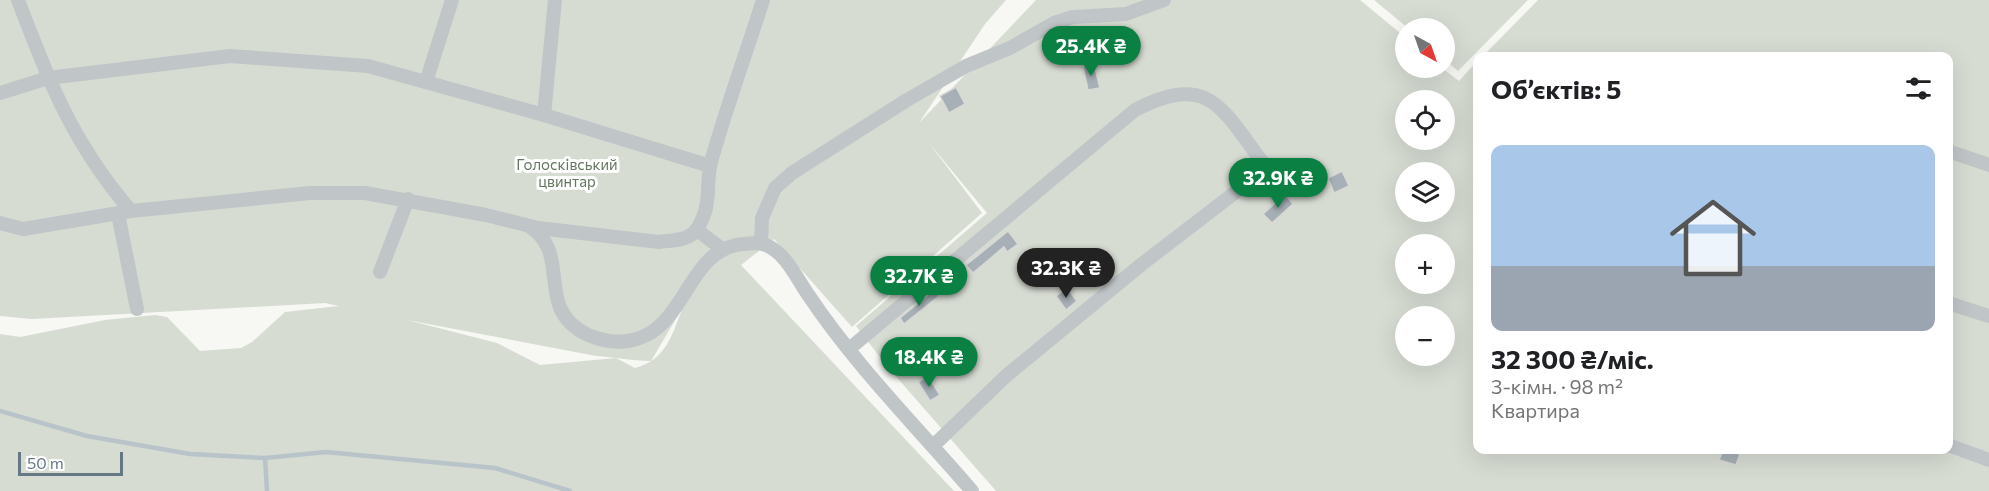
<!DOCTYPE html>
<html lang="uk">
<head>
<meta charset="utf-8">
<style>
  body { margin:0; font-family:Commissioner,sans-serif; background:#f2f2f2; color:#202124; height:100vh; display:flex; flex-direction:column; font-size:22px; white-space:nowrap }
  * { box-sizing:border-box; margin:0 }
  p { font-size:20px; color:#757577 }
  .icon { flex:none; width:33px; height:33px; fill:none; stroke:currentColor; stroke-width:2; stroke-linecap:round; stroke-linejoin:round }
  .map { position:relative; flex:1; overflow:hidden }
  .sheet { position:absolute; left:1473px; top:52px; width:480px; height:402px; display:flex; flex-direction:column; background:#fff; border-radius:12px; box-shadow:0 6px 24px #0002 }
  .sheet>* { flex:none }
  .needle { width:39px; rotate:140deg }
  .tools { position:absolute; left:1395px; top:18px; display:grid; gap:12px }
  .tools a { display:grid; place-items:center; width:60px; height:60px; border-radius:50%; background:#fff; box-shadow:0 6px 24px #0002; font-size:30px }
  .scale { position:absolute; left:18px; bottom:15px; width:105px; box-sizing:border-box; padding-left:6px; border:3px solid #667785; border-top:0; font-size:16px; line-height:21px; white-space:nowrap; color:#667785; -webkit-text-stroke:4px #fff; paint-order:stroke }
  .price { position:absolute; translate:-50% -51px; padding:0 14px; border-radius:21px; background:#0b8043; color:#fff; font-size:20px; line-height:39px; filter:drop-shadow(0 2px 3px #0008) }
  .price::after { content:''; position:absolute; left:50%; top:36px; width:18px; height:14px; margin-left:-9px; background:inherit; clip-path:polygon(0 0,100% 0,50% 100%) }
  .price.selected { background:#222; color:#fff }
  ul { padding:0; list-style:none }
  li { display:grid; align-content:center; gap:12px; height:318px; padding:0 18px }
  li span { display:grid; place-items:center; height:186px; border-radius:12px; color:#555 }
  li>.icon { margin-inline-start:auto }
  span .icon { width:108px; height:108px; fill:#fffc; stroke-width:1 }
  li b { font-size:26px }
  h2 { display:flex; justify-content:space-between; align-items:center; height:72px; padding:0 18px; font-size:26px }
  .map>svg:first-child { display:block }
  .green { fill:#d7dcd3; fill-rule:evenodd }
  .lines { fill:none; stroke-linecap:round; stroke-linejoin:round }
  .stream { stroke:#b8c4c9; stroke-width:4.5 }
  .building { fill:#a7b0b6; stroke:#d9d9d7; stroke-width:1.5 }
  .minor { stroke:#c0c5c8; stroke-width:14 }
  .labels { text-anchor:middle; stroke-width:6; stroke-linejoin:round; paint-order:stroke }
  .park-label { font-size:15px; fill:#657861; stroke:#fff }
</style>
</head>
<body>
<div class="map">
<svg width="1989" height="491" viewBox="0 0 1989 491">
  <rect width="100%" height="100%" fill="#f7f7f4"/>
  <g class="green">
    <path d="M0,0h1006l-21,24 -66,99 117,-123h324l45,37 1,31h36l17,13 18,-20 1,389h470v-393h-466l56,-57h451v491h-993l-110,-126 -30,-39 131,-113 -58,-70 53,70 -130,114 -78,-88 -33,26 213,226h-954v-157l20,3 85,-17 50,-5 12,2 33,34 41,-3 11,-6 33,-30 54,-6 -14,-3 -293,16 -32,-3zM1406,100h38v40h-38zM1406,172h38v40h-38zM1406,244h38v40h-38zM683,307c-11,28 -17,53 -48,61l-19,-10 -76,7 -43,-22 -90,-23 189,36c19,1 36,5 55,5zM1406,316h38v40h-38z"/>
    <polygon points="1374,0 1528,0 1458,71 1445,60 1444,28 1408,28"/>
  </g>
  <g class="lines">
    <g class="stream">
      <polyline points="0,411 87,436 190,454 265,458 326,452 495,468 570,491"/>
      <polyline points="265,458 267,491"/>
    </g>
  </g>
  <g class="building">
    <polygon points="1094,64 1100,88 1088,90 1083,67"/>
    <polygon points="956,87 965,104 949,113 940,96"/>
    <polygon points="1342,171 1349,186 1334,193 1328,178"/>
    <polygon points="1285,194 1293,204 1272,223 1263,214"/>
    <polygon points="1008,231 1018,244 1007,252 1004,247 973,273 966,265"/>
    <polygon points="1067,288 1077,301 1066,310 1056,296"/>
    <polygon points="934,290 939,296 904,324 900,318"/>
    <polygon points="928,376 940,395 930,401 918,382"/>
    <polygon points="1723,450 1740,454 1736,465 1719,460"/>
  </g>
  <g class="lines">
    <g class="minor">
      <path d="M18,0c31,82 55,144 113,211l179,-18h55l121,22 52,13 121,14c14,-2 30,-1 38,-13 16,-25 8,-44 14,-67 15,-54 35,-108 52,-162"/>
      <polyline points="426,82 452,0"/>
      <polyline points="0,93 48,78 230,56 368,66 544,115 710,166"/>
      <polyline points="544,115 555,0"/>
      <polyline points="1948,151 1989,165"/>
      <polyline points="118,214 137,309"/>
      <polyline points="0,223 23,229 131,211"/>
      <path d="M529,226c45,29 3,82 59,109 12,5 27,8 40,6 60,-9 57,-93 116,-97 7,-1 15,-2 22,1 20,8 31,34 43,51 47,70 108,131 163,195"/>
      <polyline points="697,230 722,249"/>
      <polyline points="761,243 762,218 775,188 792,173 907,100 966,66 1010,48 1054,23 1073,17 1126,14 1164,0"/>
      <polyline points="380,272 408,199"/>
      <polyline points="1948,303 1989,316"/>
      <path d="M849,349l286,-239c77,-40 88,2 132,58l-125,96 -136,112 -73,70"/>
      <polyline points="1948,445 1989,460"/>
    </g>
  </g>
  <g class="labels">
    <g class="park-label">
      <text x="567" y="170">Голосківський<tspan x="567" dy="17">цвинтар</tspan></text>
    </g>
  </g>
</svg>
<div class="tools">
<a><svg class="needle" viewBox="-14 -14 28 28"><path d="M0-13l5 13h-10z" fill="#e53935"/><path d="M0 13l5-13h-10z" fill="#757577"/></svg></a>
<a><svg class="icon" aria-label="locate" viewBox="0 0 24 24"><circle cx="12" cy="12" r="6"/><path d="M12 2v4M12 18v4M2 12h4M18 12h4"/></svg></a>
<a><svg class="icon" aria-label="layers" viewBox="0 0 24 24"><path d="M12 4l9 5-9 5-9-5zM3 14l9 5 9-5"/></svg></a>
<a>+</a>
<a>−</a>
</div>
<div class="scale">50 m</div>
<b class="price" style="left:1091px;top:77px">25.4K ₴</b>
<b class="price" style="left:1278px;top:209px">32.9K ₴</b>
<b class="price selected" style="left:1066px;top:299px">32.3K ₴</b>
<b class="price" style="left:919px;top:307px">32.7K ₴</b>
<b class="price" style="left:929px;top:388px">18.4K ₴</b>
<section class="sheet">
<h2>Об’єктів: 5<svg class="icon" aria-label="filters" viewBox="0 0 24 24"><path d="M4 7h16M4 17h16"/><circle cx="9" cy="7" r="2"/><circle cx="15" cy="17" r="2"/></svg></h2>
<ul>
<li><span style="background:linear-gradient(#a9c7e8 65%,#9aa5b1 0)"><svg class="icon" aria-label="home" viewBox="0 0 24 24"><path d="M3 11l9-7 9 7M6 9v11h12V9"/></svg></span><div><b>32 300 ₴/міс.</b><p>3-кімн. · 98 m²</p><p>Квартира</p></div></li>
</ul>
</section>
</div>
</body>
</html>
